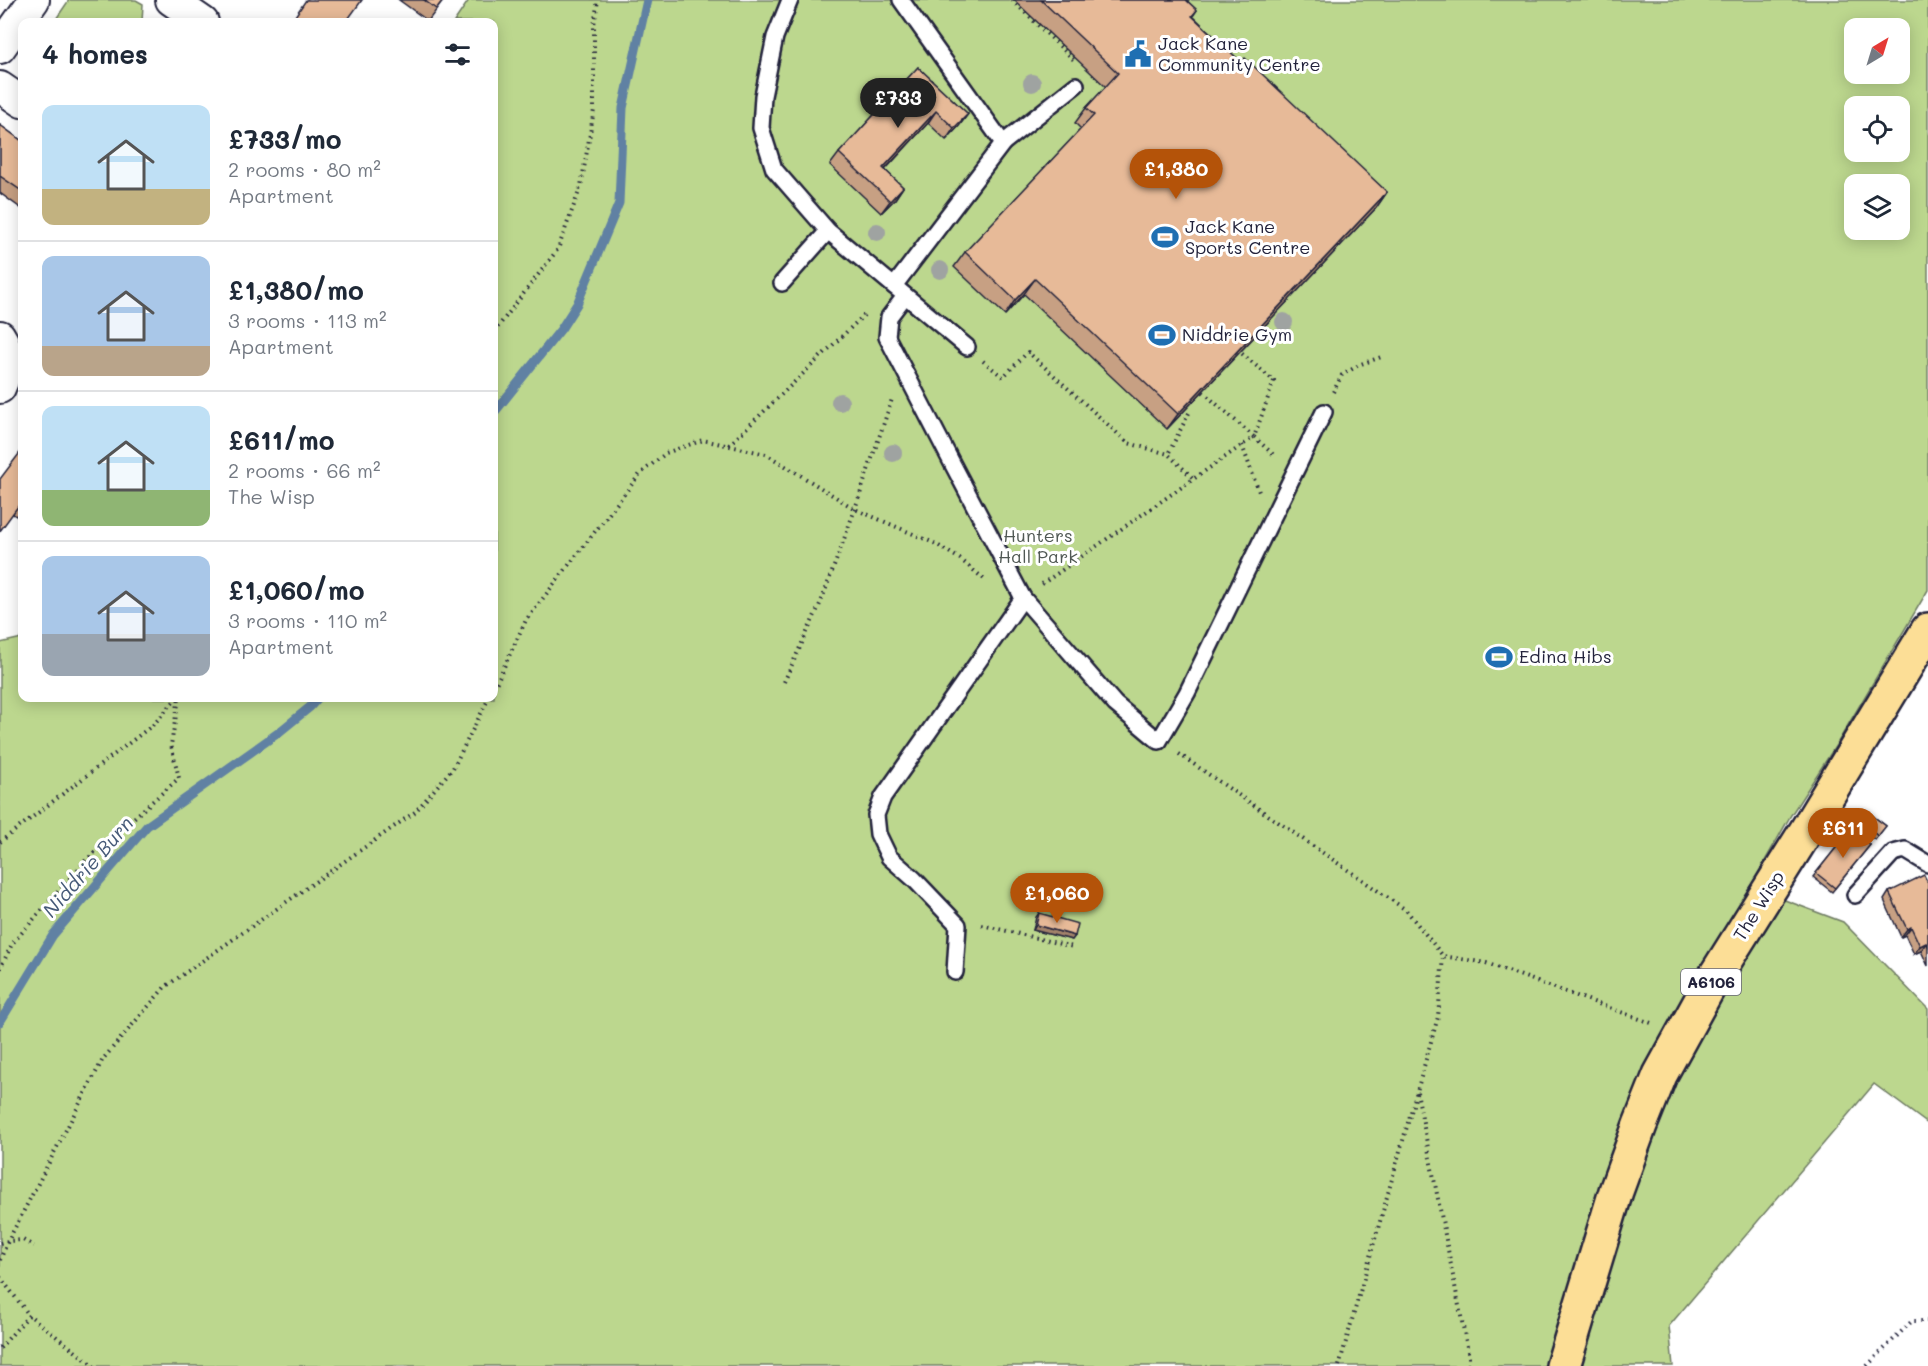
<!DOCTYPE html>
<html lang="en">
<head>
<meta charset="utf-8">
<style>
  body { margin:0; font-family:Mali,sans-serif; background:#f6f6f7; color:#1f2937; height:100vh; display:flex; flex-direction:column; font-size:22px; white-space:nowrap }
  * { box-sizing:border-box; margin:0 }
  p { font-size:20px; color:#747a83 }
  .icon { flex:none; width:33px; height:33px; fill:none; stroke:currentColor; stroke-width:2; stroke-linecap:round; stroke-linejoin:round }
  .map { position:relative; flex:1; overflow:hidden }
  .drawer { position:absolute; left:18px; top:18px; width:480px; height:684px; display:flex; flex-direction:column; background:#fff; border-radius:12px; box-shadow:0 3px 15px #0003 }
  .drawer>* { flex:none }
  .needle { width:39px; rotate:38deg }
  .controls { position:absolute; left:1844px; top:18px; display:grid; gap:12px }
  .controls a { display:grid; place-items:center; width:66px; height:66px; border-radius:12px; background:#fff; box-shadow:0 3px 15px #0003; font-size:30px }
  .price { position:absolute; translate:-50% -51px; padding:0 14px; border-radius:21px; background:#b45309; color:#fff; font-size:20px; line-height:39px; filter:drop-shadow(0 2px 3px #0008) }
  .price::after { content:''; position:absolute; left:50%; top:36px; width:18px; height:14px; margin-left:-9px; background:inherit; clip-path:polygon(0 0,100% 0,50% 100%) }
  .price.on { background:#222; color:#fff }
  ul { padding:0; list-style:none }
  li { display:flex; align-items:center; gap:18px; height:150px; padding:0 24px }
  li+li { border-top:2px solid #e0e1e3 }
  li span { display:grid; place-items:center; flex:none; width:168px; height:120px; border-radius:12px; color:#555 }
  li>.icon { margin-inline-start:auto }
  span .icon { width:72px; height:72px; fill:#fffc; stroke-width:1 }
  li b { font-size:26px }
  h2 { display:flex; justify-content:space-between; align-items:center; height:72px; padding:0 24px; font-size:26px }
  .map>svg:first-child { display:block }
  .green { fill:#bcd78e; stroke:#6f7c64; stroke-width:1.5; fill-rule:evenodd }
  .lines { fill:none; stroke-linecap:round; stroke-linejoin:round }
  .stream { stroke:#6081a3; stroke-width:9 }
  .service-casing { stroke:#22223b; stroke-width:20 }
  .minor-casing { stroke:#22223b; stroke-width:34 }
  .primary-casing { stroke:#22223b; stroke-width:38 }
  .path { stroke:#22223b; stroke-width:4; stroke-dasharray:1.5 4.5; stroke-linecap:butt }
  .service { stroke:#fff; stroke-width:15 }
  .minor { stroke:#fff; stroke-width:30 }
  .primary { stroke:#fcde96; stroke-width:33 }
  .tree { fill:#9fa3a1 }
  .wall { fill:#c7a083; stroke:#22223b; stroke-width:1.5 }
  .shaded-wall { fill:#a2826a; stroke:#22223b; stroke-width:1.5 }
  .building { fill:#e7ba98; stroke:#22223b; stroke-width:1.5 }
  .labels { text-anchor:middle; stroke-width:6; stroke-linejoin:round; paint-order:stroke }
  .shield { fill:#fff; stroke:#646476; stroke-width:1.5 }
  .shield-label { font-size:16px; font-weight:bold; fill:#22223b }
  .poi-label { font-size:18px; fill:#22223b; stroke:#fff; text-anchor:start }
  .park-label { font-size:18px; fill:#505854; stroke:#fff }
  .street-label { font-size:18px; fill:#22223b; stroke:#fff }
  .water-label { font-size:20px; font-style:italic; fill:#465a78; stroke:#fff }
</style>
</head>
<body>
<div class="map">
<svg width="1928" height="1366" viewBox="0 0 1928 1366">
  <rect width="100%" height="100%" fill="#fff"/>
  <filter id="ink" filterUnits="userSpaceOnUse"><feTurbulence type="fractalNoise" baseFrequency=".0167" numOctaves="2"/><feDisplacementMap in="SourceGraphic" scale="12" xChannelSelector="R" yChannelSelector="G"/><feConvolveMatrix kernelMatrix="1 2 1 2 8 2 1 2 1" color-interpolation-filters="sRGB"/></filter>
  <g filter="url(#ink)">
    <g class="green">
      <polygon points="69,0 136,0 143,4 142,22 54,22"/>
      <path d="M469,0h1459v590l-90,152 -47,73 -41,72 93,35 85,87v115l-54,-40 -205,242 4,40h-1673v-723l22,-5v60h472v-676h-40zM1854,28h45v46h-45zM1854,106h45v46h-45zM1854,184h45v46h-45z"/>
    </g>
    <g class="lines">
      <g class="stream">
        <polyline points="494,413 561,329 577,304 619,203 623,108 647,0"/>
        <polyline points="0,1022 53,935 147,826 278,733 310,707 318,698"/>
      </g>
      <defs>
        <g id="service">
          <polyline points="790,0 775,37 763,96 761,128 774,169 828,231 967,347"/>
          <polyline points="1003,143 1076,85"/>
          <polyline points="782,283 828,231"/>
          <polyline points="894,286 1003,143 901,0"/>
          <polyline points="905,296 889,317 887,337 952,463 1023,598 1115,704 1159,741 1187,693 1324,412"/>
          <polyline points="1855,895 1893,853 1905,850 1928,864"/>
          <polyline points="955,972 958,925 914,879 889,857 878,834 876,815 883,797 1023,598"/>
        </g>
        <g id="minor">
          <polyline points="171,0 203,22"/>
          <polyline points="0,48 34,0"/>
          <polyline points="0,87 22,102"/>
          <path d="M0,336c12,18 8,34 0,52"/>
        </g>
        <polyline id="primary" points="1563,1366 1616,1191 1640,1125 1660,1075 1709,986 1806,831 1928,630"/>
      </defs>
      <use href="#service" class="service-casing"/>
      <use href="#minor" class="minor-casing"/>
      <use href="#primary" class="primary-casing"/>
      <g class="path">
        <polyline points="1012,0 1076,62"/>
        <polyline points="494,332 558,249 581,186 594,110 594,25 598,0"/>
        <polyline points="983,361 1003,377 1028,352 1128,443 1168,454"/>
        <polyline points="1203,392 1254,437 1274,381 1240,352"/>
        <polyline points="1333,392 1342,375 1361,364 1384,356"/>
        <polyline points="1189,413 1168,454 1193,478"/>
        <polyline points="729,445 864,315"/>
        <polyline points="1242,445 1259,492"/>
        <polyline points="1042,584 1254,437 1275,456"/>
        <polyline points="784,682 821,602 855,509 892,399"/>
        <polyline points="494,688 526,620 640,474 666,453 703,440 766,454 855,509 934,543 960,559 984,579"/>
        <polyline points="1179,754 1406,910 1443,956 1486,963 1651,1023"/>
        <polyline points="0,842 154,724 177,698"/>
        <polyline points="982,925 1073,947"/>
        <polyline points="0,969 12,944 86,860 179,778 171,745 179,698"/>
        <polyline points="1417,1092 1469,1357 1469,1366"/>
        <polyline points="0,1243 8,1241 103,1059 165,987 415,812 453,768 489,698"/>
        <polyline points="0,1260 8,1241 23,1240 34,1246"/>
        <polyline points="0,1277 29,1315"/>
        <polyline points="0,1348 29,1315 94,1366"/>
        <polyline points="1339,1366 1438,1017 1443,956"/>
        <polyline points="1867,1366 1912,1321 1928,1321"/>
      </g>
      <use href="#service" class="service"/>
      <use href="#minor" class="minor"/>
      <use href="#primary" class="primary"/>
    </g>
    <g class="tree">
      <circle cx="1032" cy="83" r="9"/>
      <circle cx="877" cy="232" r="9"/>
      <circle cx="940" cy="270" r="9"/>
      <circle cx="1284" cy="322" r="9"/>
      <circle cx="840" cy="402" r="9"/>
      <circle cx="893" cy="453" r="9"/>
    </g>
    <g class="wall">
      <polygon points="399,0 444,0 428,21"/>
      <polygon points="1014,0 1186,0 1197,10 1193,16 1241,62 1387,192 1376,208 1167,429 1024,294 1005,315 954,267 965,252 1081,129 1075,123 1086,108 1106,87"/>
      <polygon points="918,67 968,114 959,126 946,140 928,123 885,170 903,187 895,199 881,213 830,165 839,153"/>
      <polygon points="0,125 22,141 22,209 0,193"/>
      <polygon points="22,450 22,517 21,519 13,514"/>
      <polygon points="1865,810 1886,826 1875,840 1854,824"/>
      <polygon points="1851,829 1870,845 1832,892 1813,877"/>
      <polygon points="1928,883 1928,966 1921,951 1914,954 1905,935 1901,937 1884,900 1889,892"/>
      <polygon points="1039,913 1075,936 1072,940 1033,930 1036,917"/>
    </g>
    <g class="shaded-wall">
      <polygon points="936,111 928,123 875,180 883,168"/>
      <polygon points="968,114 959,126 946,140 954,128"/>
      <polygon points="903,187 895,199 881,213 890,201"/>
      <polygon points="1387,192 1376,208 1167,429 1178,414"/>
      <polygon points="1035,279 1024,294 1005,315 1015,300"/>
      <polygon points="1036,925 1075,936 1072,940 1033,930"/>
      <polygon points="1911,927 1905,935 1901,937 1907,929"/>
      <polygon points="1926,943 1921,951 1914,954 1920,946"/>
    </g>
    <g class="building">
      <polygon points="306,0 362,0 346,22 291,22"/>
      <polygon points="424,0 443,0 436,9"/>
      <polygon points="1041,0 1186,0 1197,10 1192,16 1241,62 1245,58 1387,192 1178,414 1035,279 1015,300 965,252 1094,115 1086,108 1118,73"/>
      <polygon points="918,67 968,114 954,128 936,111 883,168 903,187 890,201 839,153"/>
      <polygon points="0,125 22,141 22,191 0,176"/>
      <polygon points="22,450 22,508 19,505 0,531 0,479"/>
      <polygon points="1865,810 1886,826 1878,836 1857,820"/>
      <polygon points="1851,829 1870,845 1835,888 1816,873"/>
      <polygon points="1924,875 1928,883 1928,946 1926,943 1920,946 1911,927 1907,929 1889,892"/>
      <polygon points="1039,913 1078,924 1075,936 1036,925"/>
    </g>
  </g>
  <defs>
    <symbol id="civic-bare" viewBox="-9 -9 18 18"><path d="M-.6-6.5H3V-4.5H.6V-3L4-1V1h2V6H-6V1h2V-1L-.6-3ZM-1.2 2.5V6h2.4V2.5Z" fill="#1f6fb2" stroke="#fff" stroke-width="2.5" paint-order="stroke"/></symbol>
    <symbol id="stadium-bare" viewBox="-9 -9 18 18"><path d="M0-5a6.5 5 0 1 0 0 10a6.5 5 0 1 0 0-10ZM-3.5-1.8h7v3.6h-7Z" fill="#1f6fb2" stroke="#fff" stroke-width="2.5" paint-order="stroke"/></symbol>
  </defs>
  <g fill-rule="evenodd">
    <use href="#civic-bare" x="1119" y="35" width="38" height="38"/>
    <use href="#stadium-bare" x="1146" y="218" width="38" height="38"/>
    <use href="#stadium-bare" x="1143" y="316" width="38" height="38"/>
    <use href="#stadium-bare" x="1480" y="638" width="38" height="38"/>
  </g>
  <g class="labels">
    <rect class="shield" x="1681" y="969" width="60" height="26" rx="4.5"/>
    <g class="shield-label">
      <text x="1711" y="988">A6106</text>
    </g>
    <g class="poi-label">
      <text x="1158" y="50">Jack Kane<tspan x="1158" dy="21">Community Centre</tspan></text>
      <text x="1185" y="233">Jack Kane<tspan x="1185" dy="21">Sports Centre</tspan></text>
      <text x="1182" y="341">Niddrie Gym</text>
      <text x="1519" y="663">Edina Hibs</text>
    </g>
    <g class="park-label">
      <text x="1038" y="542">Hunters<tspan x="1038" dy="21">Hall Park</tspan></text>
    </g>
    <g class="street-label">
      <text transform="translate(1759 906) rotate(-58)" y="6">The Wisp</text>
    </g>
    <g class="water-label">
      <text transform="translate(88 867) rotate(-49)" y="7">Niddrie Burn</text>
    </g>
  </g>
</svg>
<div class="controls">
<a><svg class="needle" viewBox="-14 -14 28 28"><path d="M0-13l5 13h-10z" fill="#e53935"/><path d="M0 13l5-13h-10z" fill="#747a83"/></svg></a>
<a><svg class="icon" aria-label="locate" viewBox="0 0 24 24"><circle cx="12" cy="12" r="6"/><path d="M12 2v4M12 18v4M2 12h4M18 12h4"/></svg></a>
<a><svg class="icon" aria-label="layers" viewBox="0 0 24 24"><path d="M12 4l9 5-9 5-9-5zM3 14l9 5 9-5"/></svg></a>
</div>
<b class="price on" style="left:898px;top:129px">£733</b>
<b class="price" style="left:1176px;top:200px">£1,380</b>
<b class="price" style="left:1843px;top:859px">£611</b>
<b class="price" style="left:1057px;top:924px">£1,060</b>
<section class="drawer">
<h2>4 homes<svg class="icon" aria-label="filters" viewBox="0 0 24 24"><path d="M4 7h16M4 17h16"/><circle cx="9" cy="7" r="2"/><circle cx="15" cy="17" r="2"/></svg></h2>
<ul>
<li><span style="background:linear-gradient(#bfe0f5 70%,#c2b280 0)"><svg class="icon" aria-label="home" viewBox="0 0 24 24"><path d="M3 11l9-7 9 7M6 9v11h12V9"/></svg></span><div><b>£733/mo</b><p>2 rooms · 80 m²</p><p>Apartment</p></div></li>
<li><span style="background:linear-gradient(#a9c7e8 75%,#b9a48a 0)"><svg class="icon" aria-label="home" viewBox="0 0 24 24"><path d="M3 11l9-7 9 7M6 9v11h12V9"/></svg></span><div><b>£1,380/mo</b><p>3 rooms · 113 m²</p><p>Apartment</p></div></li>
<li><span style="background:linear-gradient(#bfe0f5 70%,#8fb573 0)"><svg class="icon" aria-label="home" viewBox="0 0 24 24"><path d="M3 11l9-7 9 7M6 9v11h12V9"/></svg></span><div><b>£611/mo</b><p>2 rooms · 66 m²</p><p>The Wisp</p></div></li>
<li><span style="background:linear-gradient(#a9c7e8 65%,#9aa5b1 0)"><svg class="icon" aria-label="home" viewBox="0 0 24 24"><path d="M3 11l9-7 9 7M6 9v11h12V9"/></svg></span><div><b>£1,060/mo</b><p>3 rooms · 110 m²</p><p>Apartment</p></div></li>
</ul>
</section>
</div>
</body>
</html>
